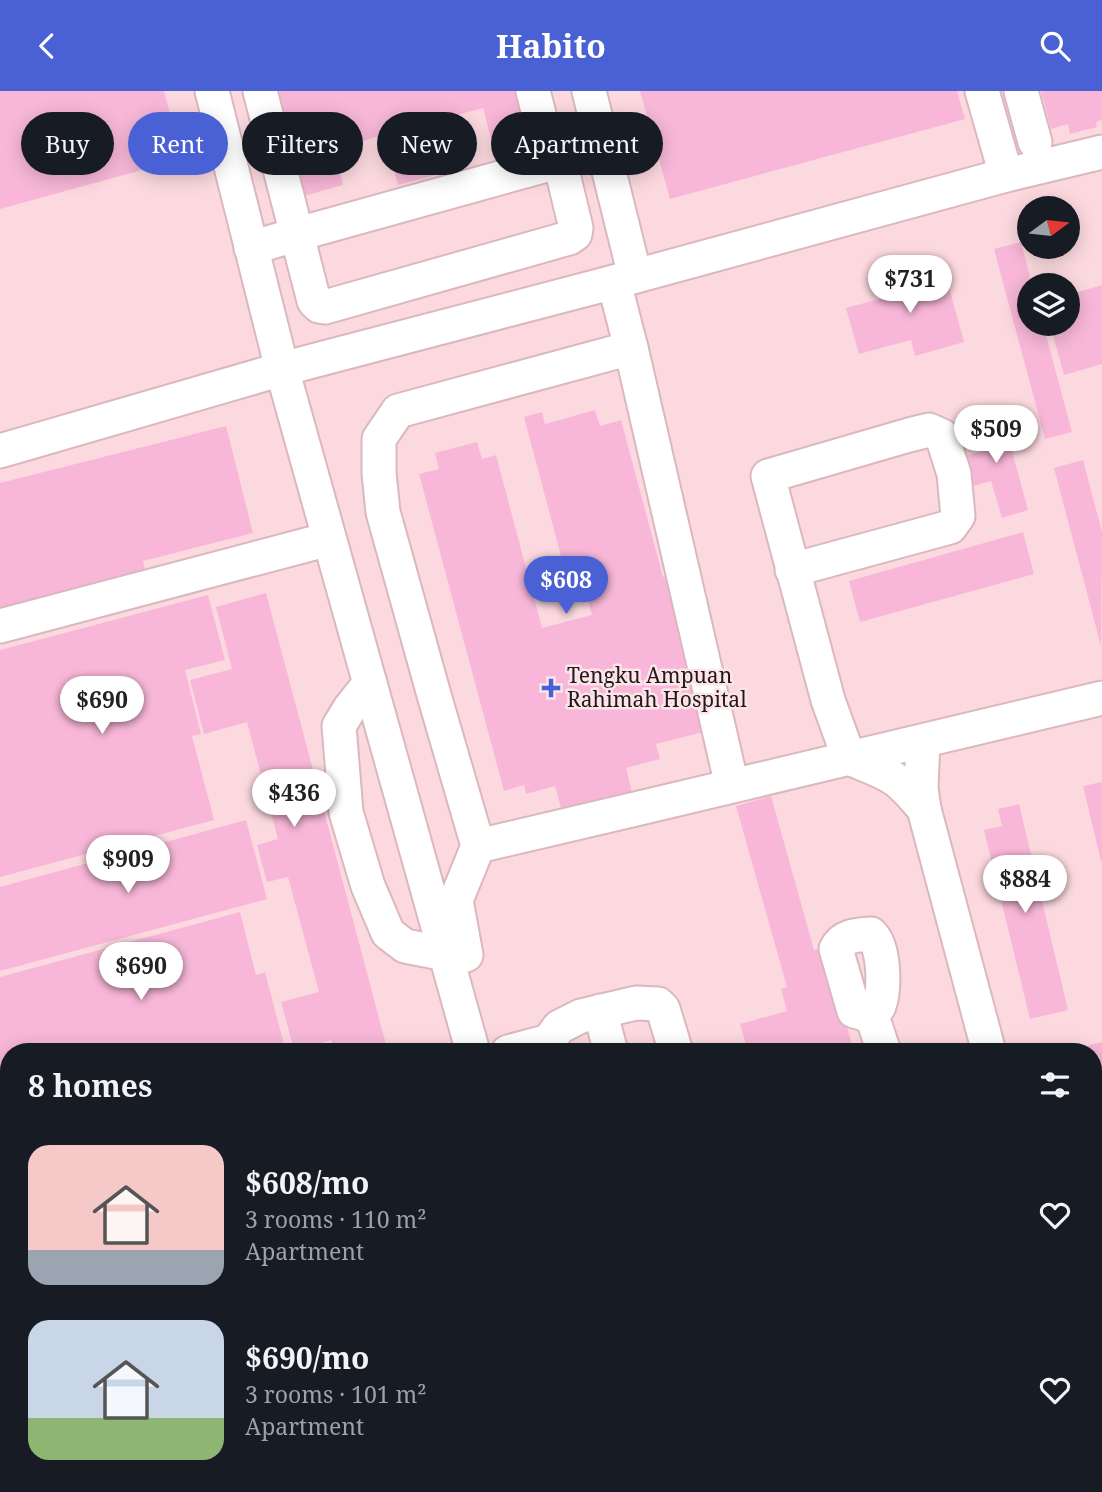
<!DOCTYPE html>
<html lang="en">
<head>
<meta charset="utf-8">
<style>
  body { margin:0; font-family:"Noto Serif",serif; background:#242831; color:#f1f3f6; height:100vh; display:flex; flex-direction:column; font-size:26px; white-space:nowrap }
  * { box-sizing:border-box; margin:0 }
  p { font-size:23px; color:#9ea1a6 }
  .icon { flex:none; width:38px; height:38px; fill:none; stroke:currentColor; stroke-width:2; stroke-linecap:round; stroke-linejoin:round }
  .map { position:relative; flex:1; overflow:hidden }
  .drawer { position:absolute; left:0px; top:952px; width:1102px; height:450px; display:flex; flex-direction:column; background:#171b24; border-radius:28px 28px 0 0; box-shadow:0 4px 18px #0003 }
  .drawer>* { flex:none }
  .hud { position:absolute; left:21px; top:21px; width:700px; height:63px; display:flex; gap:14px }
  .needle { width:46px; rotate:75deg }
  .buttons { position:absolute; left:1017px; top:105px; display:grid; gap:14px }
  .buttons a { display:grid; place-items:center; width:63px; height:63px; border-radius:50%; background:#171b24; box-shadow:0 4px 18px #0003; font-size:35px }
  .price { position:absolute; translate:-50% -60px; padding:0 16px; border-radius:24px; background:#fff; color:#222; font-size:23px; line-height:46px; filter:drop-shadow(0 2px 4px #0008) }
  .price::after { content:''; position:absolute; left:50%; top:42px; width:21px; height:16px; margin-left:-10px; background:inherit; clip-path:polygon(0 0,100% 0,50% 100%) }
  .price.on { background:#4961d5; color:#fff }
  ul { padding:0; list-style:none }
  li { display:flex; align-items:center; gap:21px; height:175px; padding:0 28px }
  li span { display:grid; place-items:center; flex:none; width:196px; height:140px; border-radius:21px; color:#555 }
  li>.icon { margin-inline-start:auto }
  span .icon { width:84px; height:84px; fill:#fffc; stroke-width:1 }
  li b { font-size:30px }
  h2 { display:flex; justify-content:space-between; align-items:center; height:84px; padding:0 28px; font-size:30px }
  .pill { padding:0 24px; border-radius:32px; background:#171b24; box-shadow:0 4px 18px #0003; font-size:24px; line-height:63px }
  .pill.on { background:#4961d5; color:#fff }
  header { display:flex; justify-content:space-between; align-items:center; height:91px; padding:0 28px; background:#4961d5; color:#fff; font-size:32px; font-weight:700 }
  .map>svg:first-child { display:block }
  .built { fill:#fcd9df; fill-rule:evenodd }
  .building { fill:#f8b7d8 }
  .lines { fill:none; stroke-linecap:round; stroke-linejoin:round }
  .minor-casing { stroke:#dab8be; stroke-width:37 }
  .minor { stroke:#fff; stroke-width:33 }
  .poi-dot { fill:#4961d5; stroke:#fbe5e9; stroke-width:2.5 }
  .labels { text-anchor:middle; stroke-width:5; stroke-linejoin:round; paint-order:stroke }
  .poi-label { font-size:21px; fill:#24181b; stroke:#fbe5e9; text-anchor:start }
</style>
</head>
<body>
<header><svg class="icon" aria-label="back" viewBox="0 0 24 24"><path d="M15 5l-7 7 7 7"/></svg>Habito<svg class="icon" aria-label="search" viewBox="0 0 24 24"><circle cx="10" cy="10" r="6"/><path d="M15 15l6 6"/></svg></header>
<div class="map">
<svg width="1102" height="1401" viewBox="0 0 1102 1401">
  <rect width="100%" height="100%" fill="#fbe5e9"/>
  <path class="built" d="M0,0h1102v1401h-1102zM1029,117h39v39h-39zM1029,194h39v39h-39zM9,961h1085v432h-1085z"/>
  <g class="building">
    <polygon points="0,0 164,0 182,68 0,118"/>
    <polygon points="275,0 523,0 536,47 494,59 483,17 434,30 447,81 398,94 384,44 334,58 343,94 304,105"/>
    <polygon points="640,0 957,0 965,28 670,108"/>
    <polygon points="1041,0 1102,0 1102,29 1096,31 1097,36 1070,43 1068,33 1051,38"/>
    <polygon points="1021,151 1032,194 1029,194 1029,233 1043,233 1072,341 1045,348 994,158"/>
    <polygon points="942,171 964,251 915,265 911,249 859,263 846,217 898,203 893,184"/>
    <polygon points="1102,194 1102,273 1064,284 1050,233 1068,233 1068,204"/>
    <polygon points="595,319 600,335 621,329 663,486 675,483 683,513 673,516 707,640 656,653 660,668 626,677 633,705 563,724 555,695 526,703 524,694 504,700 419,383 439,378 435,362 477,351 482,368 496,364 542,537 592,524 581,482 574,484 573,478 565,480 524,326 542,321 545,333"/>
    <polygon points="1001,319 1028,419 1002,427 991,390 967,397 959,367 983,360 974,327"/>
    <polygon points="226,335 253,442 143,470 147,486 0,523 0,392"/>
    <polygon points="1083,369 1102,441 1101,555 1054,377"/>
    <polygon points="1023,441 1034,483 860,531 849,490"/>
    <polygon points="266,502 388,961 334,961 331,949 294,959 281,911 319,901 288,786 267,791 257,754 278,748 247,631 204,643 190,589 232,578 216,516"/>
    <polygon points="208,504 225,569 185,579 201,643 192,645 214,729 0,786 0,559"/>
    <polygon points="1102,691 1102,770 1101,770 1083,695"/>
    <polygon points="771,705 814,859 825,857 854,961 748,961 740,933 787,920 781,898 787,896 736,715"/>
    <polygon points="1019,713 1068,919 1030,928 984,739 1002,735 998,718"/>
    <polygon points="246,729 267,808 0,880 0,796"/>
    <polygon points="240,821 256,884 265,881 286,961 9,961 8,1097 0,1067 0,886"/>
    <polygon points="1102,951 1102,995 1094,997 1094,961 1066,960"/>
    <polygon points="9,1148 9,1353 8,1353 0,1325 0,1150"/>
  </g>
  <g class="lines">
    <defs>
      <g id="minor">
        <polyline points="212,0 282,278 473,961"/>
        <polyline points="260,0 314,210 319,215 325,216 569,147 575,143 576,137 560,71"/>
        <polyline points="533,0 552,73"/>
        <polyline points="589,0 635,185"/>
        <polyline points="982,0 1006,84"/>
        <polyline points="1021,0 1035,51"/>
        <polyline points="251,157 298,143 604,58"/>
        <polyline points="614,191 631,257 732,695"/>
        <polyline points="0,360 282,278 614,191 1006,84 1102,61"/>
        <path d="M792,479l158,-43 8,-11 -4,-42 -12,-38 -13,-6 -20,5 -141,41 60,224 21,58c16,7 33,12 47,22 11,8 19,19 28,29"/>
        <polyline points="0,535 329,448"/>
        <polyline points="370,592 350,617 339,635 346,721 368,795 388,842 405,855 446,863"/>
        <polyline points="923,651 921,697 924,718 989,961"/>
        <path d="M478,755c208,-49 416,-97 624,-148"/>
        <path d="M871,843c14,13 14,55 8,72 -1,2 -6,8 -7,10l-18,-5 -18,-62c7,-14 21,-14 35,-15z"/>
        <polyline points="466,864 456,809 478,755 434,604 383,421 379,382 379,348 398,320 631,257"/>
        <polyline points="600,920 611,961"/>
        <polyline points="872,925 884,961"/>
        <polyline points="508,961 549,950"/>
        <polyline points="551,961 549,950 559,936 581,925 636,912 658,913 663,918 676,961"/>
        <polyline points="1094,1109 1102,1110"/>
        <polyline points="0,1126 9,1124"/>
        <polyline points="217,1393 219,1401"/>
        <polyline points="596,1393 599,1401"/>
        <polyline points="37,1401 63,1393"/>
        <polyline points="543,1401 545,1393"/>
        <polyline points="725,1401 725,1393"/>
        <polyline points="986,1401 986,1393"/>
      </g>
    </defs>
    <use href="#minor" class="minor-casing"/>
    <use href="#minor" class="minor"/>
  </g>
  <path class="poi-dot" d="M547.5 586.5h7v7h7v7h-7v7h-7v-7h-7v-7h7z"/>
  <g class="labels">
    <g class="poi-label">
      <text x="567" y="592">Tengku Ampuan<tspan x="567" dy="24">Rahimah Hospital</tspan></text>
    </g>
  </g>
</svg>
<div class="buttons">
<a><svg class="needle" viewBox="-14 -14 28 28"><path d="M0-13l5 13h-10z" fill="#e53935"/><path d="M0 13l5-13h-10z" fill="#9ea1a6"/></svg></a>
<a><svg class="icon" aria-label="layers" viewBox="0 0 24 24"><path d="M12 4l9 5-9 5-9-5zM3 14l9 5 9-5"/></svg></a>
</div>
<b class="price" style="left:910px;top:224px">$731</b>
<b class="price" style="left:996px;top:374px">$509</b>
<b class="price on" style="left:566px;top:525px">$608</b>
<b class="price" style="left:102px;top:645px">$690</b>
<b class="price" style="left:294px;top:738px">$436</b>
<b class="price" style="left:128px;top:804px">$909</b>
<b class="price" style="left:1025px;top:824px">$884</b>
<b class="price" style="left:141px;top:911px">$690</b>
<div class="hud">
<a class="pill">Buy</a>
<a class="pill on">Rent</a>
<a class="pill">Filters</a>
<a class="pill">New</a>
<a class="pill">Apartment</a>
</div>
<section class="drawer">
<h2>8 homes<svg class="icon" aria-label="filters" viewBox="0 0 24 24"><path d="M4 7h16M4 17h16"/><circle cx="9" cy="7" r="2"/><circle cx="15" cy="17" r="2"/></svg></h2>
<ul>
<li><span style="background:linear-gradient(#f6c9c9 75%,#9aa5b1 0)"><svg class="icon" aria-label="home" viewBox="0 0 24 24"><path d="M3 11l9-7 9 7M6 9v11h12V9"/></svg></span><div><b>$608/mo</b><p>3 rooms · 110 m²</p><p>Apartment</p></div><svg class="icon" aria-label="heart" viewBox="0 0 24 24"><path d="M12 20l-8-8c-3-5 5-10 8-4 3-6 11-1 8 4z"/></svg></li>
<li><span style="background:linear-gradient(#c9d6e8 70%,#8fb573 0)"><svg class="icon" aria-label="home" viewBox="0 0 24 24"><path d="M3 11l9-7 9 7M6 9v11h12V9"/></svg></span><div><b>$690/mo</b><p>3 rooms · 101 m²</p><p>Apartment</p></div><svg class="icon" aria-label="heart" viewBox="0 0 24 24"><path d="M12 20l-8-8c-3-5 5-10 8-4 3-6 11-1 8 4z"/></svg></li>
</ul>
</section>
</div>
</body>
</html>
